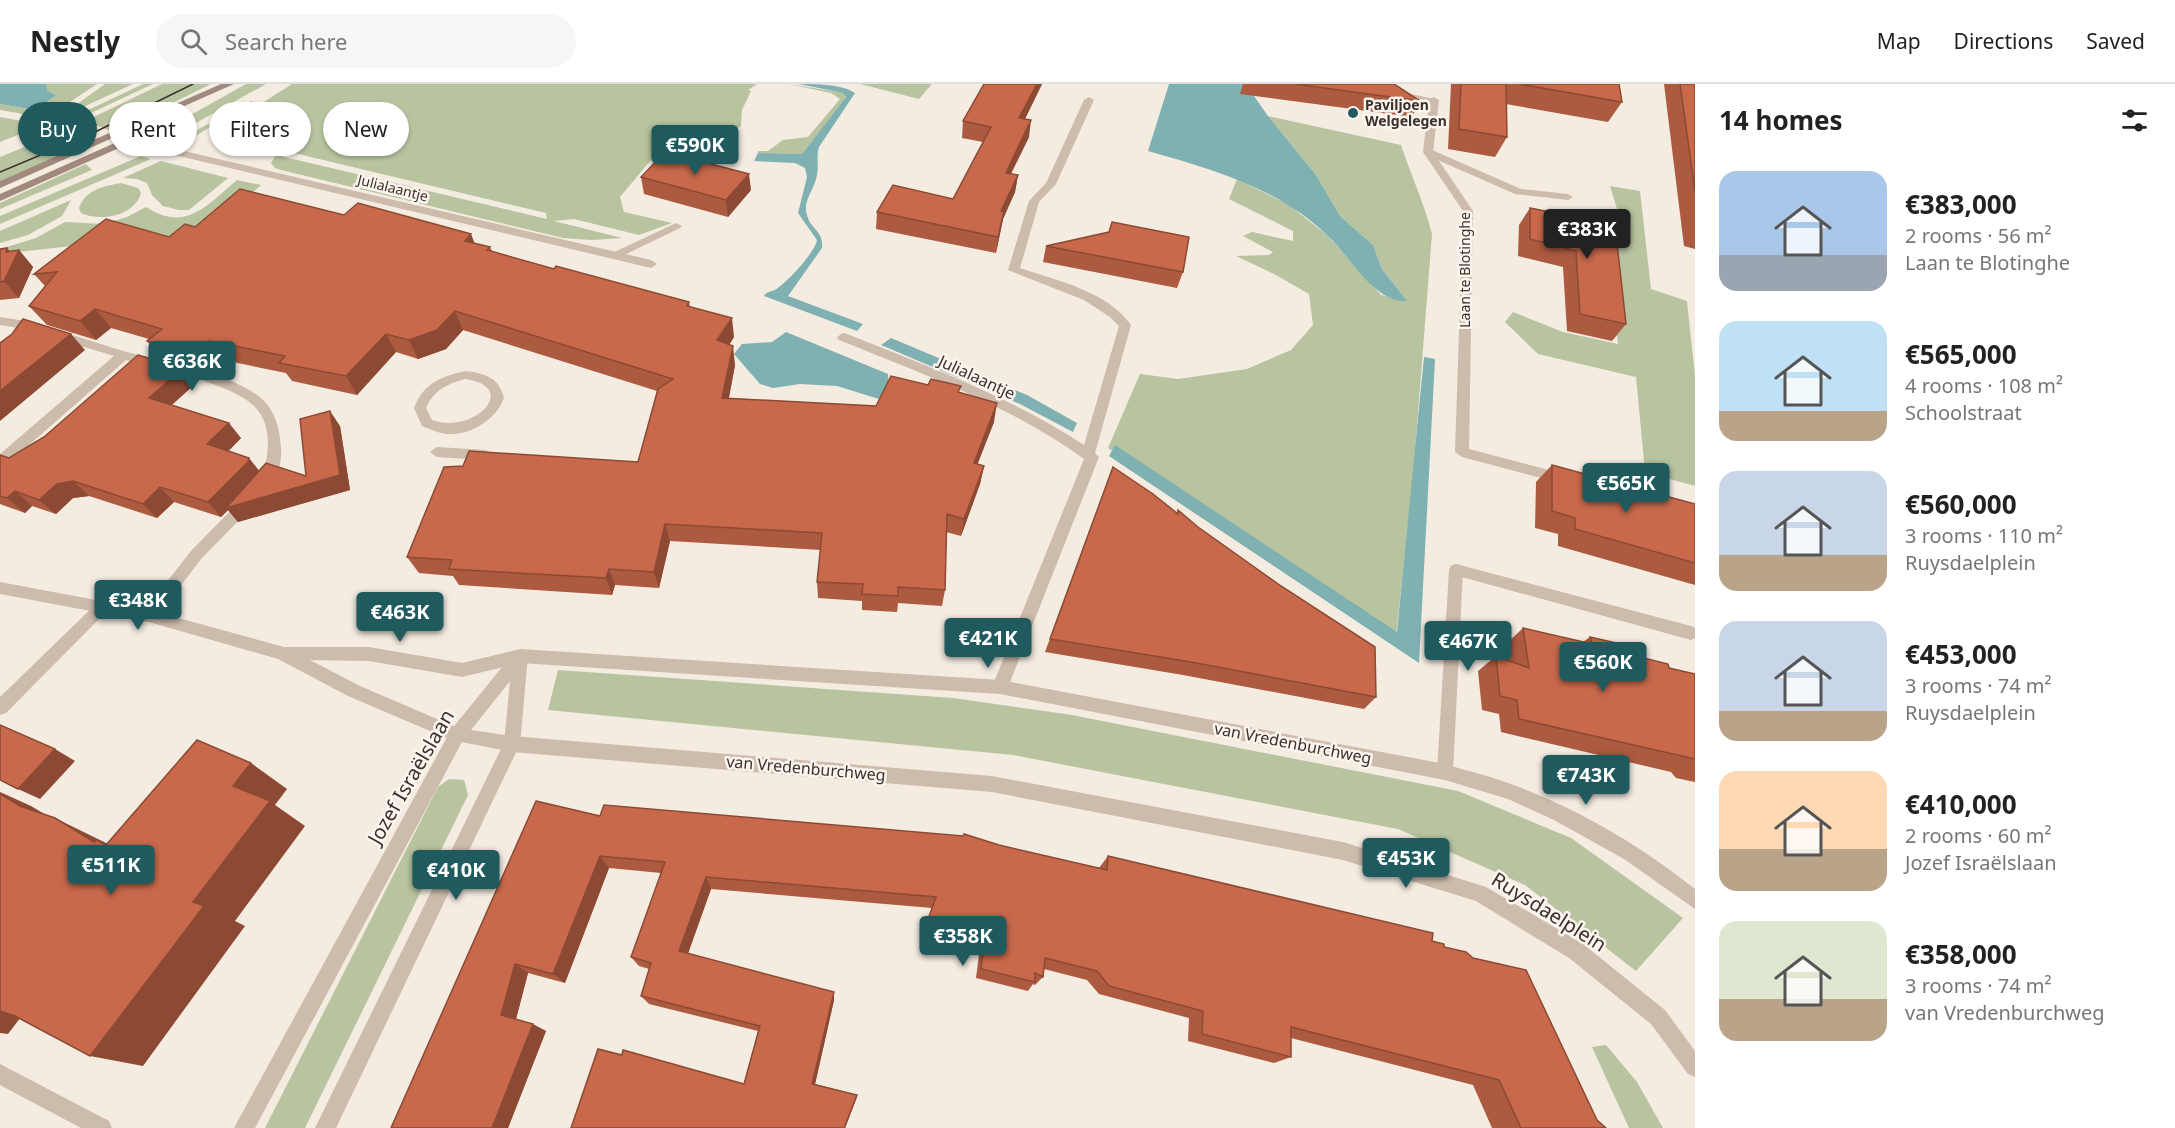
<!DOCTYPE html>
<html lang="en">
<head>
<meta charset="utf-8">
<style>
  body { margin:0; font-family:"Noto Sans",sans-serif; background:#f6f6f6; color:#222; height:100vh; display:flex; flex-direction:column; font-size:22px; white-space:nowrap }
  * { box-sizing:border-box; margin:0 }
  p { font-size:20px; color:#767676 }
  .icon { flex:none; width:33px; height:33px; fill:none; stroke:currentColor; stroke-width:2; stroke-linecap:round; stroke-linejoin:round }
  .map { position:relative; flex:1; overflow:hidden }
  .side { display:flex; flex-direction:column; background:#fff; width:480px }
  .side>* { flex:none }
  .top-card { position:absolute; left:18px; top:18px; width:570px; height:54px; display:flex; gap:12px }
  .price { position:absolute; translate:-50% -51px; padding:0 14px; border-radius:6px; background:#1f5a5e; color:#fff; font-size:20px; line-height:39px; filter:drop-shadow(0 2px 3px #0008) }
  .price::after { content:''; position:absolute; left:50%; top:36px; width:18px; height:14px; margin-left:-9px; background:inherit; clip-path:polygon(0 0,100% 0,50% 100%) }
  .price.on { background:#222; color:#fff }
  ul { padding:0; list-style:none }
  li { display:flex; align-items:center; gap:18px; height:150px; padding:0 24px }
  li span { display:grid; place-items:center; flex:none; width:168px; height:120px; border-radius:18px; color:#555 }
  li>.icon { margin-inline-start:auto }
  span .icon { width:72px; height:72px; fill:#fffc; stroke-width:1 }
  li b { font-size:26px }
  h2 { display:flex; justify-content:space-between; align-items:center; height:72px; padding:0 24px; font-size:26px }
  .chip { padding:0 21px; border-radius:27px; background:#fff; box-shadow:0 2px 4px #0004; font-size:21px; line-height:54px }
  .chip.on { background:#1f5a5e; color:#fff }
  header { display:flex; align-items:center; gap:36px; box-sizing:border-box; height:84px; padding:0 30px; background:#fff; border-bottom:2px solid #e0e0e0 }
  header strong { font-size:28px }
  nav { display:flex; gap:33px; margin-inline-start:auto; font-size:21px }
  .search { width:420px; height:54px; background:#f6f6f6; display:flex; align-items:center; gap:15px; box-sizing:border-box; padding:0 21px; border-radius:33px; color:#767676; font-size:22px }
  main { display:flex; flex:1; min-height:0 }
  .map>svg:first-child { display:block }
  .green { fill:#b8c4a0 }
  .water { fill:#7fb0b2 }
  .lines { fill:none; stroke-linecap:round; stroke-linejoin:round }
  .service { fill:#cdbbac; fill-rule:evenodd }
  .minor { fill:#cdbbac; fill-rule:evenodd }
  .tertiary { fill:#cdbbac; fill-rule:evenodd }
  .secondary { fill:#a18a7d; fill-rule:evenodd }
  .tram { stroke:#3b302b; stroke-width:1.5 }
  .wall { fill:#ac5a40 }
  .shaded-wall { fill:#8c4a34 }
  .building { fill:#c8694b; stroke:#8c4a34; stroke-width:1.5 }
  .poi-dot { fill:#1f5a5e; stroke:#fbf5ee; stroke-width:2 }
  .labels { text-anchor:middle; stroke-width:5; stroke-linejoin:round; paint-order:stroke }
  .far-poi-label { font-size:14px; font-weight:bold; fill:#3b302b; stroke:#fbf5ee; text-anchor:start }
  .far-street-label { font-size:14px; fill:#3b302b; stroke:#fbf5ee }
  .street-label { font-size:16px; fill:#3b302b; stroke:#fbf5ee }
  .near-street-label { font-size:20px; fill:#3b302b; stroke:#fbf5ee }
</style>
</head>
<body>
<header>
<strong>Nestly</strong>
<div class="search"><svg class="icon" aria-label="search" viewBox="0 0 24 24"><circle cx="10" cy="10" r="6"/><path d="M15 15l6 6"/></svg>Search here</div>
<nav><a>Map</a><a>Directions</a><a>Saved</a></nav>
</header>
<main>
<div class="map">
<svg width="1695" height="1044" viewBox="0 0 1695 1044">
  <rect width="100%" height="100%" fill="#f4ebe1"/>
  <g class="green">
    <polygon points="0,0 97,0 46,34 0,26 0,20 35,26 55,10"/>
    <polygon points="105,0 133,0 55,36"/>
    <polygon points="143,0 153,0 74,37 65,37"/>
    <polygon points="162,0 211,0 114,48 95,41 79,40"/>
    <polygon points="246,0 266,0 196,39 162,54 171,42"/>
    <polygon points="292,0 757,0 748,6 751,7 742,26 741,42 706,67 666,58 620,113 624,128 672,139 639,151 574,135 554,137 622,154 592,156 563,154 281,86 275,84 271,79 276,71 547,135 546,129 214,50"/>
    <polygon points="788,0 839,8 845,9 845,15 802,70 758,69 758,67 768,67 783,56 808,53 840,15 831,9"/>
    <polygon points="860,0 932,0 919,15"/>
    <polygon points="251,17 253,18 178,62 173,59"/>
    <path d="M1268,32l133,29c10,30 23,58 31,89l-19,243 -18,169 -287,-198 32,-74 38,5 69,-10 44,-19 22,-25 -4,-31 -33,-19 -40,-19 33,-1 4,-3 -30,-16 9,-4 41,9v-10l-64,-32 8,-20 52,26 39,31 53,59 26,6 -25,-32 -9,-24 -33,-29 -24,-41z"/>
    <polygon points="0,33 43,41 0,58"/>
    <polygon points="32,60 65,69 0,97 0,73"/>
    <polygon points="141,72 151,75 0,140 0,132"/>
    <polygon points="161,77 228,94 189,126 179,126 163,122 152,111 147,99 137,95 123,94"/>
    <polygon points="86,80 92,86 0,125 0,119"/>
    <path d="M237,96l24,5 -40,35 -23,23 -81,-2 -117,13v-5l36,-11 29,-16 39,2 23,-7 19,-10c40,26 61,-2 91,-27z"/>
    <path d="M121,99l17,5 3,5c-6,23 -41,29 -60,20l-2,-5c6,-18 25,-22 42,-25z"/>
    <polygon points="1610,102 1640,107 1651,205 1687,217 1695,292 1695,402 1645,388 1636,293 1538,270 1505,238 1513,228 1563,248 1618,260 1604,130 1618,128"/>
    <polygon points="71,116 62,132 28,151 0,159 0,147"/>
    <polygon points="558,586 953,614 1072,631 1458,707 1571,754 1683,834 1636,887 1525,801 1398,745 1013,671 548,626"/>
    <polygon points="449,695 464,696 468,711 305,1044 265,1044 438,703"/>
    <polygon points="1606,961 1637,998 1663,1044 1629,1044 1592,963"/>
  </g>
  <g class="water">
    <polygon points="0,0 46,0 47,7 56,11 35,26 0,20"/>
    <path d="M799,0c16,0 43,0 56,9l-36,54c-3,10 0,18 -2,28 -2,14 -15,26 -10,40 3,14 17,16 15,33l-34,48 75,28 -6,7 -93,-35c5,-7 9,-3 15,-9 11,-8 36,-35 38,-47l-19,-27 9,-36 -2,-9 -10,-5 -41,-2 4,-8 44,1 44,-57 -3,-4z"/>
    <path d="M1169,0h84l1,12 14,20 48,59 24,41 33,29 9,24 25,32c-31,3 -57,-44 -78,-64 -48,-48 -117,-68 -181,-86z"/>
    <polygon points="786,248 888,290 889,307 879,315 837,302 800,300 773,304 760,300 734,270 742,260 772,258"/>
    <polygon points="891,254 1027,311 1077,339 1073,348 1020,320 881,261"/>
    <polygon points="1424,273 1435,275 1419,579 1109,372 1115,361 1397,548"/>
  </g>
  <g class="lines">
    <g class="service">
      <polygon points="1375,0 1387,0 1397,7 1439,16 1434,19 1391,11"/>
      <path d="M1089,13l5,3 -38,84 -17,18 -19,66c38,13 87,23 111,57l-36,128 4,4 -91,230 -2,5 -6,2 -6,-2 -2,-5 92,-228c-73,-53 -161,-85 -245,-119l-2,-3 6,-4 4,1c81,32 164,63 237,111l35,-119 -9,-9 -26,-17 -76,-30 21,-69 17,-18 38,-83z"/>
      <polygon points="1424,66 1432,66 1521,105 1568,110 1573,113 1568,116 1515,110 1424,70"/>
      <polygon points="676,139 682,142 680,144 618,174 610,174 608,171"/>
      <path d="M465,287c19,2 34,6 39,27 -8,22 -34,38 -58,36 -8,-1 -16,-5 -24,-8l-8,-18c10,-25 26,-31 51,-37zM465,295c56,8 9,56 -33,41l-6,-12c8,-18 21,-24 39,-29z"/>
      <polygon points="437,363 486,366 493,371 486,376 437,373 430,368"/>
      <polygon points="1456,480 1691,542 1695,544 1695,554 1691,556 1451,490 1449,486 1451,482"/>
      <polygon points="102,517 107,519 110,523 107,527 6,629 0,631 0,613 97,519"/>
    </g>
    <g class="minor">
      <polygon points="1434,13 1439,16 1433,68 1473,127 1469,365 1568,391 1570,395 1568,399 1563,400 1462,373 1455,368 1463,127 1423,68 1429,16"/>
      <polygon points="128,54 651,176 657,180 651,184 124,59 123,57"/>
      <path d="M0,233l26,4c34,9 67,21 101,31 37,10 106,22 134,46 16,13 21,40 20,59 -1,11 -5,28 -16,31l-7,-5c12,-21 16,-60 -5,-78 -26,-23 -93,-36 -127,-45l-121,106 -5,1v-13l114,-98 -89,-27 -25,-4z"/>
      <polygon points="247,414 252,415 254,419 252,423 201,475 154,537 149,538 144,537 141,532 144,527 191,467 242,415"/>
      <polygon points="1456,480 1461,482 1463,486 1453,688 1451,694 1445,696 1439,694 1437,688 1449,486 1451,482"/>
      <polygon points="520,565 525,567 528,572 520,660 336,1044 315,1044 504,659 510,597 463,656 255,1044 234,1044 451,646 515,567"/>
      <polygon points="0,980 109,1037 112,1044 81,1044 0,1001"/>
    </g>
    <path class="tertiary" d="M0,498l149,28 135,37h85l93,16 58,-14 480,31 445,84c22,7 45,12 66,20 66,24 129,61 184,105v20l-71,-50 -70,-39 -46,-21 -63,-19 -445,-86 -480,-31 -58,14 -93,-16 -59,-1 50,26 98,42 54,8 480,40 351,66 143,45 97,57 82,66 30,41v26l-7,-3 -37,-50 -82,-66 -93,-57 -133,-41 -351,-68 -480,-40 -61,-12 -103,-44 -70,-37 -129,-37 -149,-28z"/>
    <g class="secondary">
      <polygon points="221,0 234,0 0,104 0,97"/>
      <polygon points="153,42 157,43 157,47 0,117 0,110"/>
    </g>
    <polyline class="tram" points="0,88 93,49 193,0"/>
  </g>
  <g class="wall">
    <polygon points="984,0 1042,0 1025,35 1029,53 1011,90 1018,91 1015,108 1003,135 996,169 876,145 877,128 953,115 983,58 962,54 963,37"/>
    <polygon points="1243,0 1394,0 1420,17 1412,33 1240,10"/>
    <polygon points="1451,0 1619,0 1622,18 1608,38 1506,20 1507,53 1495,73 1448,65"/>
    <polygon points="1664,0 1695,0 1695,165 1684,162"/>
    <polygon points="641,93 751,106 728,133 644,110"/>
    <polygon points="1530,124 1615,141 1626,240 1612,257 1567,247 1563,183 1518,172 1519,141"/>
    <polygon points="344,131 490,163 492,167 554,185 689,218 690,223 734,253 729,261 735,281 729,314 876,322 928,301 960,309 994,338 977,380 984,382 980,400 961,452 946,448 945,506 942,522 898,519 897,528 862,526 862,517 818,514 817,498 821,466 670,457 659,504 615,501 612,511 459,501 453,492 419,489 407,473 638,378 657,307 463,246 446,265 418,275 396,268 357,311 292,297 286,289 223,276 207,290 162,276 147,257 149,255 111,244 96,256 47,241 29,222 45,202 34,190 169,153 195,143"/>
    <polygon points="1109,148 1183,188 1177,204 1043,178 1046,162"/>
    <polygon points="0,165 10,167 19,166 33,183 19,214 0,216"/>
    <polygon points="195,300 171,321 241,354 228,367 259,387 306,392 340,342 350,406 238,438 228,426 221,433 174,418 157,434 89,412 73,414 56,430 32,422 25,429 0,420 0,371 9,374"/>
    <polygon points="1552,381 1695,420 1695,501 1558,462 1558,450 1535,444 1536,398"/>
    <polygon points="1113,383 1177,430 1178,426 1376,613 1364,625 1183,591 1045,568"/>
    <polygon points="1523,544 1583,558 1590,553 1669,584 1695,590 1695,698 1676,694 1671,688 1501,648 1499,630 1482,626 1478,587 1496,572 1508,576 1506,560"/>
    <polygon points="600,732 999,761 1099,784 1108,772 1432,857 1444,863 1597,1036 1606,1044 1492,1044 1473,1001 1291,954 1291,973 1274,979 1188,957 1189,934 1099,910 1087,896 1044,885 1043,893 1035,901 1033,900 1028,907 976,894 980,862 924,848 932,824 711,805 688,870 834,916 815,1000 857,1011 856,1015 845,1044 622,971 744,1000 758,947 649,920 641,912 649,885 639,882 631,873 661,789 609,784 565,899 528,889 516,935 546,947 508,1044 391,1044"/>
  </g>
  <g class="shaded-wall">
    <polygon points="1037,0 1042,0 1017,51 1019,34"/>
    <polygon points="1031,36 1029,53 1003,105 1006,89"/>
    <polygon points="749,90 751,106 728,133 726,116"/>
    <polygon points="1018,91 1015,108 1003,135 996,169 1001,127"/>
    <polygon points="471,150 479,170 465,157"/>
    <polygon points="7,164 15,173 19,166 33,183 19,214 4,197 6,168"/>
    <polygon points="95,225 111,244 96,256 80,237"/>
    <polygon points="455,227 463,246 446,265 418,275 409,256"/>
    <polygon points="732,234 734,253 720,275 717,256"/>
    <polygon points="71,250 85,266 0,337 0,307"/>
    <polygon points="386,250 396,268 357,311 346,292"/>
    <polygon points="209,257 223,276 207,290 192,271"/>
    <polygon points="733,262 735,281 725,333 722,314"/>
    <polygon points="183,284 195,300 162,330 149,314"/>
    <polygon points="997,319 994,338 971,397 974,379"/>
    <polygon points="330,327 340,342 350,406 238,438 228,426 221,433 208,418 249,374 261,389 232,422 340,391"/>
    <polygon points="229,339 241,354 220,376 207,360"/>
    <polygon points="984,382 980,400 961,452 964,435"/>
    <polygon points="73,397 89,412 73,414 56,430 39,416 57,400"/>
    <polygon points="160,403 174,418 157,434 143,420"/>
    <polygon points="15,407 32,422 25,429 7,414"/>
    <polygon points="665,440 670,457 659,504 654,488"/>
    <polygon points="609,485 615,501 612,511 606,494"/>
    <polygon points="55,665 75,677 40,715 18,705"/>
    <polygon points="251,679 287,705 275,721 305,742 235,837 245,842 143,982 90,972 193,818 233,702"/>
    <polygon points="0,708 31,722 71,746 20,722 0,710"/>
    <polygon points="55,734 104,758 117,766 94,758"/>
    <polygon points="600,772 609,784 565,899 553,890"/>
    <polygon points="706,793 711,805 685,877 679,867"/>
    <polygon points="515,880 528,889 515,939 501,931"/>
    <polygon points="834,908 834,916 814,1005 812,1000"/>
    <polygon points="0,924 24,929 8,950 0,949"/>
    <polygon points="533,940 546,947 508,1044 492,1044"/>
    <polygon points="857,1011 856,1015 845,1044 844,1044"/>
  </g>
  <g class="building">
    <polygon points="984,0 1037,0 1019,34 1031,36 1006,89 1018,91 1001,127 1004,127 998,153 877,128 893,101 953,115 991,43 963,37"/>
    <polygon points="1295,0 1394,0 1420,17"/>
    <polygon points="1461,0 1506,0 1507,53 1459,45"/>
    <polygon points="1519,0 1619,0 1622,18"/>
    <polygon points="1680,0 1695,0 1695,107"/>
    <polygon points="665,68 749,90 726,116 641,93"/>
    <polygon points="240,105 344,131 358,119 471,150 465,157 490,163 487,166 554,185 556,182 689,218 687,222 732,234 717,256 733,262 722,314 876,322 891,292 928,301 931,295 961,302 958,308 997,319 974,379 984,382 964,435 947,430 945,506 898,503 898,512 862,510 863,500 817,498 822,449 665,440 654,488 609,485 606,494 449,485 452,476 407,473 444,383 463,382 469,367 638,378 658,305 673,295 455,227 437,246 409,256 386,250 346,292 279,279 285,272 209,257 192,271 147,257 162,245 95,225 80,237 29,222 57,188 34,190 106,135 169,153 185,140 195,143"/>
    <polygon points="1530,124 1615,141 1626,240 1580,230 1576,167 1530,155"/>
    <polygon points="1112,138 1189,153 1183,188 1046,162 1109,148"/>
    <polygon points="7,164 6,168 19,166 4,197 0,198 0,165"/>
    <polygon points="23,235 71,250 0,307 0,259 12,250"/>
    <polygon points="138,271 183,284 149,314 229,339 207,360 249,374 248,378 208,418 160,403 143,420 73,397 57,400 39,416 15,407 7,414 0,412 0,371 9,374 44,353"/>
    <polygon points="330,327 340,391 226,424 266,379 306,392 300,335"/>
    <polygon points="1552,381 1695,420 1695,479 1575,445 1575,434 1552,427"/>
    <polygon points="1113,383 1153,410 1178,430 1178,426 1198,443 1281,502 1375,563 1376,613 1191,578 1050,555"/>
    <polygon points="1523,544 1592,560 1590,553 1643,565 1644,574 1668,580 1669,584 1695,590 1695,675 1519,635 1517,616 1500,612 1496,572 1529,584"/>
    <polygon points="0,641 55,665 18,705 0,696"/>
    <polygon points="197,656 251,679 233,702 270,717 193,818 204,822 90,972 15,932 0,927 0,710 20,722 55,734 94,758 97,756 106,761"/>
    <polygon points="536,717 600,732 604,721 963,752 964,750 999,761 1107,786 1108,772 1433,849 1432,857 1444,860 1444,863 1466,868 1473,874 1526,886 1597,1036 1606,1044 1521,1044 1499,996 1291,943 1291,973 1202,950 1203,927 1109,902 1097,887 1045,874 1043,893 1035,889 1035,898 981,885 985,852 927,838 936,813 706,793 679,867 834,908 812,1000 857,1011 844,1044 571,1044 598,965 622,971 623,966 744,1000 760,942 641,912 651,879 631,873 665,778 600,772 553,890 515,880 501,931 533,940 492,1044 391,1044"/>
  </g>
  <circle class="poi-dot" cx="1353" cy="29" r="6"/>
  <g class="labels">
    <g class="far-poi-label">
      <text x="1365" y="26">Paviljoen<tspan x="1365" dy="16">Welgelegen</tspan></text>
    </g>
    <g class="far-street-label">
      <text transform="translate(393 104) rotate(14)" y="5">Julialaantje</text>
      <text transform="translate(1465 186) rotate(-90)" y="5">Laan te Blotinghe</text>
    </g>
    <g class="street-label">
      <text transform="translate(977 293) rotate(25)" y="6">Julialaantje</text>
      <text transform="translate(1293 659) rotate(11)" y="6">van Vredenburchweg</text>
      <text transform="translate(806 684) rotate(5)" y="6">van Vredenburchweg</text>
    </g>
    <g class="near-street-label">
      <text transform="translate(411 693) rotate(-60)" y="7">Jozef Israëlslaan</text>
      <text transform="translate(1549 828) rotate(32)" y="7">Ruysdaelplein</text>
    </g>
  </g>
</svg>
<b class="price" style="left:695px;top:92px">€590K</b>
<b class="price on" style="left:1587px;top:176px">€383K</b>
<b class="price" style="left:192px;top:308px">€636K</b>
<b class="price" style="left:1626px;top:430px">€565K</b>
<b class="price" style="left:138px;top:547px">€348K</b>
<b class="price" style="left:400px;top:559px">€463K</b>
<b class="price" style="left:988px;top:585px">€421K</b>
<b class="price" style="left:1468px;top:588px">€467K</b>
<b class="price" style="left:1603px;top:609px">€560K</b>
<b class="price" style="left:1586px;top:722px">€743K</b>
<b class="price" style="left:1406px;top:805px">€453K</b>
<b class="price" style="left:111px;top:812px">€511K</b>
<b class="price" style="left:456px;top:817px">€410K</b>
<b class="price" style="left:963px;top:883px">€358K</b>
<div class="top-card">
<a class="chip on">Buy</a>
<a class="chip">Rent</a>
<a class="chip">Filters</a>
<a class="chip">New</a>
</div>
</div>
<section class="side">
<h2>14 homes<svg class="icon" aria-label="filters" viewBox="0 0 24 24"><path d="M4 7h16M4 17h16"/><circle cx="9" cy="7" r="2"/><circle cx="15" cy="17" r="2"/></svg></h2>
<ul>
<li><span style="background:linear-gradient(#a9c7e8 70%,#9aa5b1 0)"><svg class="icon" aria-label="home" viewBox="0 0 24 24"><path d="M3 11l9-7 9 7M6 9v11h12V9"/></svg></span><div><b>€383,000</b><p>2 rooms · 56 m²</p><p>Laan te Blotinghe</p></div></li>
<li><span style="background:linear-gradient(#bfe0f5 75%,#b9a48a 0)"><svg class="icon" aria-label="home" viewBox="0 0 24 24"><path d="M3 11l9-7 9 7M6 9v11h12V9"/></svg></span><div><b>€565,000</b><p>4 rooms · 108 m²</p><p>Schoolstraat</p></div></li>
<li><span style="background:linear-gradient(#c9d6e8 70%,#b9a48a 0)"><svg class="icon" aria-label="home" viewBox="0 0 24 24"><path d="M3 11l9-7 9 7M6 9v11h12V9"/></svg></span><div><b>€560,000</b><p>3 rooms · 110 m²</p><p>Ruysdaelplein</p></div></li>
<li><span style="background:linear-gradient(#c9d6e8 75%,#b9a48a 0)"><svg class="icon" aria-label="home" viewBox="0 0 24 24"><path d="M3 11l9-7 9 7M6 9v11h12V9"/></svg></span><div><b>€453,000</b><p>3 rooms · 74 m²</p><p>Ruysdaelplein</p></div></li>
<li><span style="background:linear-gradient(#ffd9b3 65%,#b9a48a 0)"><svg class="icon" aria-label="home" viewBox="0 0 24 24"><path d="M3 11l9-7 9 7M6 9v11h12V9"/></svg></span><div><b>€410,000</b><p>2 rooms · 60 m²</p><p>Jozef Israëlslaan</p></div></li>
<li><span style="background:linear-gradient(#dfe7d0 65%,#b9a48a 0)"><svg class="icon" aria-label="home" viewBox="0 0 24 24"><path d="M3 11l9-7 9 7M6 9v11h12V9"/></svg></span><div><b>€358,000</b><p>3 rooms · 74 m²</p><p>van Vredenburchweg</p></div></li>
</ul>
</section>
</main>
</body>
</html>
